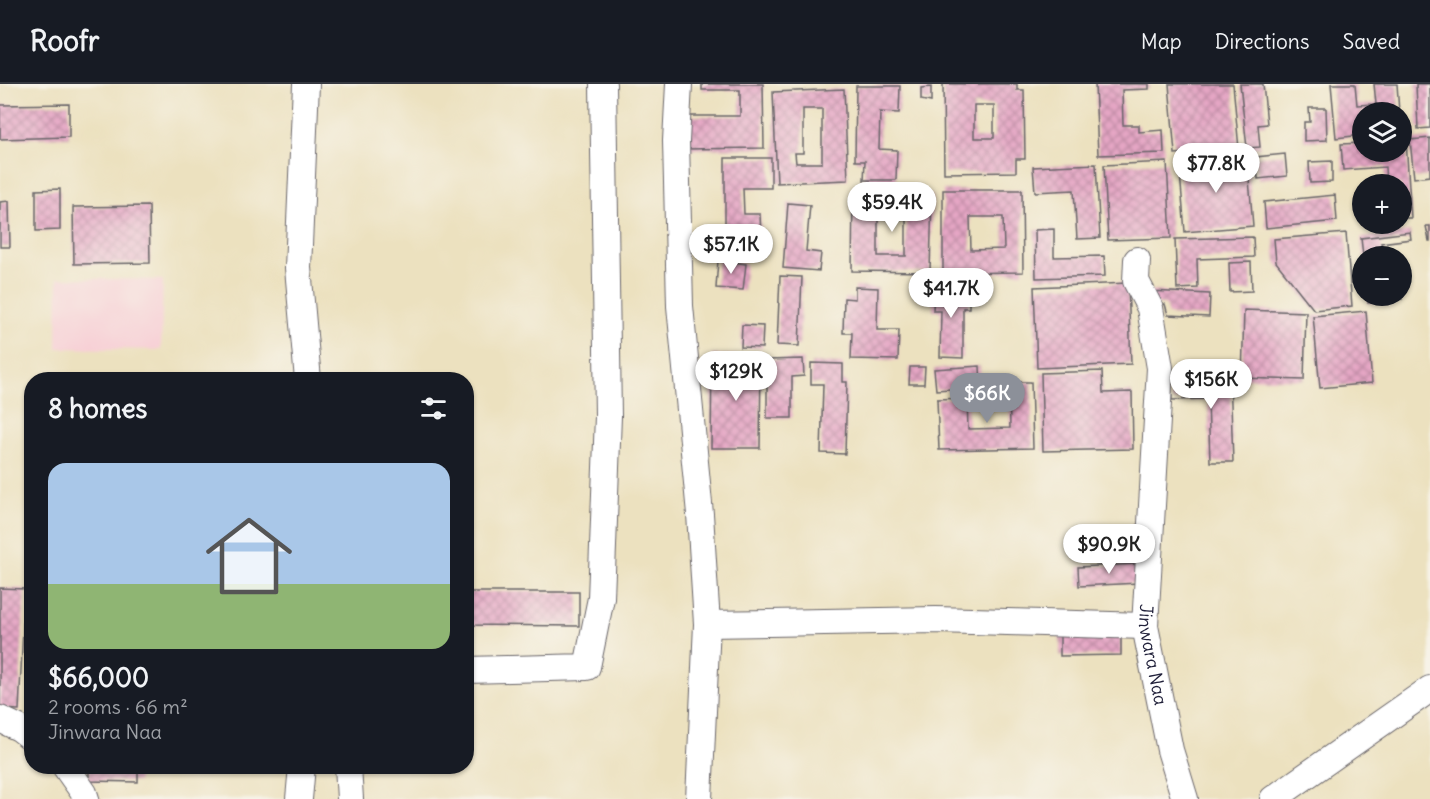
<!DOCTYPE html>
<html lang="en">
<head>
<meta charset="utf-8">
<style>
  body { margin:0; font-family:Delius,sans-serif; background:#20242c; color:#f1f3f6; height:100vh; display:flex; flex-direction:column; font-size:22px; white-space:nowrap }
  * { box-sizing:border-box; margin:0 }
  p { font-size:20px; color:#9ea1a6 }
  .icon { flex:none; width:33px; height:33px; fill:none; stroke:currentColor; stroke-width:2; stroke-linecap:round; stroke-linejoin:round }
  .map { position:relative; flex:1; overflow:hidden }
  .sheet { position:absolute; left:24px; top:288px; width:450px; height:402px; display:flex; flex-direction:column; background:#171b24; border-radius:24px; box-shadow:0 2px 4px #0004 }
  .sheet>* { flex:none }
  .tools { position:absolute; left:1352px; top:18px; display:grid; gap:12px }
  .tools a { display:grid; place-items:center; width:60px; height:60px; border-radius:50%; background:#171b24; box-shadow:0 2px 4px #0004; font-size:30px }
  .price { position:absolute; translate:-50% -51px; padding:0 14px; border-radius:21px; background:#fff; color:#222; font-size:20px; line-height:39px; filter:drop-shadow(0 2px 3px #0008) }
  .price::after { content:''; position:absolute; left:50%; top:36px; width:18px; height:14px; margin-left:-9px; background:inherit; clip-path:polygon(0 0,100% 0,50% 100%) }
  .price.active { background:#8c9099; color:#fff }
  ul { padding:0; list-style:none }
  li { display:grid; align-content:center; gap:12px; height:318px; padding:0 24px }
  li span { display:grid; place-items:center; height:186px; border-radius:18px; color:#555 }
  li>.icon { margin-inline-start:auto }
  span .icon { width:108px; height:108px; fill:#fffc; stroke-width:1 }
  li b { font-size:26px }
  h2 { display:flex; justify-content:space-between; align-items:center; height:72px; padding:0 24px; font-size:26px }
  header { display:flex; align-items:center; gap:36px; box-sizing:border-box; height:84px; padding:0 30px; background:#171b24; border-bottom:2px solid #363941 }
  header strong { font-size:28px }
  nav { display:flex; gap:33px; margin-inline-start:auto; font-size:21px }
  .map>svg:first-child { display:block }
  .built { fill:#f7cfd5 }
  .building { fill:url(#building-cross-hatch); fill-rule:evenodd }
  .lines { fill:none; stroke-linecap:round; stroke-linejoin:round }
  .minor-casing { stroke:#696569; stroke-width:28 }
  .minor { stroke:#fff; stroke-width:26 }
  .labels { text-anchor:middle; stroke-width:5; stroke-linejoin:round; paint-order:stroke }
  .street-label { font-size:18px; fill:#22223b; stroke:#f7f3e8 }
</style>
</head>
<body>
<header>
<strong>Roofr</strong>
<nav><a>Map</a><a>Directions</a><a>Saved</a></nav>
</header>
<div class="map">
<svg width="1430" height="715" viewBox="0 0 1430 715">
  <defs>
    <pattern id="building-cross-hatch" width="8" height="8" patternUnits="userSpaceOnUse" patternTransform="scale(1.5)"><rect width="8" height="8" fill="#e5a6c4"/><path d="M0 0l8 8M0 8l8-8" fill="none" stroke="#b987a0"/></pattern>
  </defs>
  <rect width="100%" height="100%" fill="#f7f3e8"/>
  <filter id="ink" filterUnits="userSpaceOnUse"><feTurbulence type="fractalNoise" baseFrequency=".0167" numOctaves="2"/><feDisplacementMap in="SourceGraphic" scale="12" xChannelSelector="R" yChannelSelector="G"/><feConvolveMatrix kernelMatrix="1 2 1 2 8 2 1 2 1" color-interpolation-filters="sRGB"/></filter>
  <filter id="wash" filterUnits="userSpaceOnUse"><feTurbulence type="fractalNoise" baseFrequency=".008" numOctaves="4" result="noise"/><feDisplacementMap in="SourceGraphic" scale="24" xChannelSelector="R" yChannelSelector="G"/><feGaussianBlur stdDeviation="1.35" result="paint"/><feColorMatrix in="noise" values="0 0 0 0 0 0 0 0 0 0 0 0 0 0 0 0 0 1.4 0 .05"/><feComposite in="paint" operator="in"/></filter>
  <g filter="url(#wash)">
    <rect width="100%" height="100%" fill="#ece1bf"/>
    <polygon class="built" points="58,194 163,196 161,266 57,264"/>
    <g id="blocks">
      <g class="building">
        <polygon points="702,0 763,0 764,64 683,65 682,32 740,32 740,6 702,6"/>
        <path d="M943,0h74v6h7l1,69h-9v13l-72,1zM974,21h20v33h-20z"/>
        <polygon points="1095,0 1149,0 1149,5 1122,6 1123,41 1139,41 1139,48 1163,46 1164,69 1098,71"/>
        <polygon points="1169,0 1233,0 1239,65 1175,70"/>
        <polygon points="1240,0 1263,0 1267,40 1258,41 1260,63 1247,64"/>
        <polygon points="1331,0 1355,0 1357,21 1376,20 1374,0 1397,0 1399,28 1362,28 1362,51 1336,54"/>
        <polygon points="1416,0 1430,0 1430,44 1418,45"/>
        <polygon points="856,2 900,2 899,29 880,28 879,65 897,66 896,96 864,96 865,77 855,77"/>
        <polygon points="931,3 931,18 921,16 921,4"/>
        <path d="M844,5l4,91 -71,3 -4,-91zM803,25h19v54h-26l-1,-10h8z"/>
        <polygon points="69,20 69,53 0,55 0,21"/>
        <polygon points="1309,24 1326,24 1327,56 1304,57 1304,38 1310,38"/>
        <polygon points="1430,54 1430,92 1414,94 1410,56"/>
        <polygon points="1401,56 1406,56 1411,134 1401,134 1401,100 1386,100 1385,83 1343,86 1341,60 1362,59 1362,68 1401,68"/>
        <polygon points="1285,70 1287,92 1258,95 1256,73"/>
        <polygon points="1247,72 1253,142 1185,148 1179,78"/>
        <polygon points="725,74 771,74 771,104 743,104 744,130 760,130 761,152 725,152"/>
        <polygon points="1332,77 1332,98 1310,99 1309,78"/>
        <polygon points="1167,78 1171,154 1108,156 1104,81"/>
        <polygon points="1096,80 1100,154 1077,155 1074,106 1035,108 1033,83"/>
        <polygon points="60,105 60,146 36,147 36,106"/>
        <path d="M943,106h79l1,82 -80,1zM970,133h33l1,32 -33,1z"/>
        <path d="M853,109l79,2 -2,77 -78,-1zM878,134l28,1v37h-28z"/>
        <polygon points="1335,111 1337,137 1266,144 1264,118"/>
        <polygon points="9,117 10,163 0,163 0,118"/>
        <polygon points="788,119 810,121 806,167 821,169 819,187 783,184"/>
        <polygon points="149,122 150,179 74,180 73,123"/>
        <polygon points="1426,142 1430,142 1430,157 1429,157"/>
        <polygon points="1054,145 1054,173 1104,172 1105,192 1036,194 1035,146"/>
        <polygon points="1410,148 1411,155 1381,159 1383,169 1378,169 1378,172 1363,172 1361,154"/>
        <polygon points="1346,149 1352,222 1314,226 1276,178 1274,155"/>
        <polygon points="1253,153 1254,173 1197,175 1198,204 1177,205 1175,155"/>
        <polygon points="718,176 746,180 743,206 716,204"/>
        <polygon points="1251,178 1252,207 1230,208 1229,179"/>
        <polygon points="780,192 802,193 799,262 777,261"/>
        <polygon points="1128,199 1131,280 1037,284 1034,203"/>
        <polygon points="855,203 878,204 877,246 899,246 898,276 851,275 852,249 843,249 844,214 855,215"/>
        <polygon points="934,203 969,204 969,224 963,224 963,274 940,273 941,227 933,227"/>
        <polygon points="1150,207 1210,210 1209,233 1168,231 1165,220 1150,220"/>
        <polygon points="1367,212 1401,212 1402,215 1368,219"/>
        <polygon points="1244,226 1306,228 1304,296 1242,294"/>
        <polygon points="1366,227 1372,299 1320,304 1313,232"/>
        <polygon points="742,241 763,242 762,264 741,263"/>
        <polygon points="712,271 761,272 760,364 711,364"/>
        <polygon points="803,275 804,292 792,293 792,334 767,334 767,276"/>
        <polygon points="811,279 843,280 843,298 847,298 845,370 821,369 823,300 811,300"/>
        <polygon points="980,282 981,303 936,306 934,285"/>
        <polygon points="910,283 925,283 924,300 909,300"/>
        <polygon points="1102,287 1103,309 1132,308 1133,365 1043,367 1041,289"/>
        <polygon points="1230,291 1233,378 1210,378 1208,315 1172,316 1171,293"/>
        <polygon points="1009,298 1031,298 1033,364 939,366 937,315 967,314 968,345 1010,344"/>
        <polygon points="1139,480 1139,499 1079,502 1078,483"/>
        <polygon points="0,504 25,505 19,626 0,625"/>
        <polygon points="466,508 579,508 579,542 466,541"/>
        <polygon points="1121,545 1121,571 1060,572 1060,546"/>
        <polygon points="89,682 138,682 138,698 89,697"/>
      </g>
    </g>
  </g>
  <g filter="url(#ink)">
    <use href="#blocks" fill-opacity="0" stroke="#696569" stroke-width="1.5"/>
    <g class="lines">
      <defs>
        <g id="minor">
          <polyline points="306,0 298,184 308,296"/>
          <polyline points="679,0 676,57 680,222 700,430 707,540 699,715"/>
          <path id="s1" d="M1137,176l-1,21 14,27 10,60 -15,258 25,124 15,49"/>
          <polyline points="707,540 936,536 1145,542"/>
          <polyline points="466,586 587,583 601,514 608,332 603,0"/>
          <polyline points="0,635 19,644 32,654"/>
          <polyline points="65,682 84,709 86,715"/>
          <polyline points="348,682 350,715"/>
          <polyline points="299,715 302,682"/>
          <polyline points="1273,715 1430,605"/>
        </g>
      </defs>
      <use href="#minor" class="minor-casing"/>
      <use href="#minor" class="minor"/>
    </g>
  </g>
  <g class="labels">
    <g class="street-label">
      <text dy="6" stroke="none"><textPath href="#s1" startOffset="400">Jinwara Naa</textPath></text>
    </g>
  </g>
</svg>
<div class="tools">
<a><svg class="icon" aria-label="layers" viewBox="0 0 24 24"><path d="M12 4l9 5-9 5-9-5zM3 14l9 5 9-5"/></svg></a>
<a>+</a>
<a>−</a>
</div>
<b class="price" style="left:1216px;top:110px">$77.8K</b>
<b class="price" style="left:892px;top:149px">$59.4K</b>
<b class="price" style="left:731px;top:191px">$57.1K</b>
<b class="price" style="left:951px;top:235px">$41.7K</b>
<b class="price" style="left:736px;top:318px">$129K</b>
<b class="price" style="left:1211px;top:326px">$156K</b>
<b class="price active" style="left:987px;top:340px">$66K</b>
<b class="price" style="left:1109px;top:491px">$90.9K</b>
<section class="sheet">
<h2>8 homes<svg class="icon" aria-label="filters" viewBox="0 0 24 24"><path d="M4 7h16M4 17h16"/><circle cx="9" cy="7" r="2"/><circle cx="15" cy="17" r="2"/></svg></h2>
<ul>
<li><span style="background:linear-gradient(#a9c7e8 65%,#8fb573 0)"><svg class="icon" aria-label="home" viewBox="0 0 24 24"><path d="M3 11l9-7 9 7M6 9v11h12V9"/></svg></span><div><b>$66,000</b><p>2 rooms · 66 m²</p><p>Jinwara Naa</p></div></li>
</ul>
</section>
</div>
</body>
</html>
